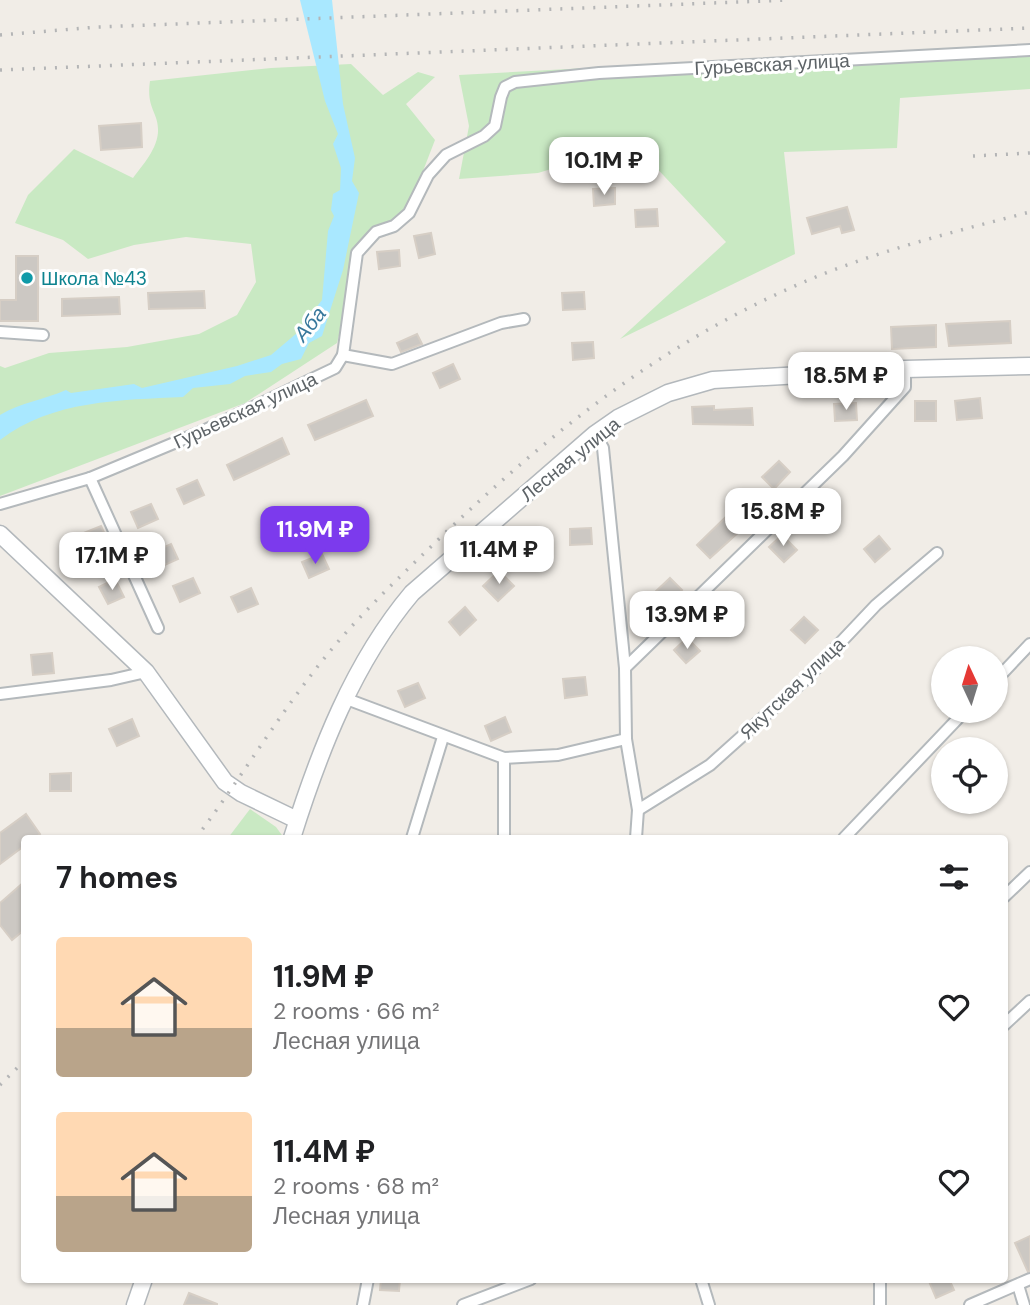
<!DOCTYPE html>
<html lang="en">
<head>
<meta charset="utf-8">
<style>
  body { margin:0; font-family:"DM Sans",sans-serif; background:#f2f2f2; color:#202124; height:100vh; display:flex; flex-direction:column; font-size:26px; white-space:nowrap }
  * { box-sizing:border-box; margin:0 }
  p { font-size:23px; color:#757577 }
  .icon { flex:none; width:38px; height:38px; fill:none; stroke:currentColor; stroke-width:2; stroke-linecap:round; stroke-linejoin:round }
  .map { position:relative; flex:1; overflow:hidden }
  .panel { position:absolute; left:21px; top:835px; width:987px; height:448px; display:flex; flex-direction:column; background:#fff; border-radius:7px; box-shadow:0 2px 5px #0004 }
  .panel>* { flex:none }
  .needle { width:46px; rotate:356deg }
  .controls { position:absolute; left:931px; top:646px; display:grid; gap:14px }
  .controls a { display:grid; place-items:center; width:77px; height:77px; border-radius:50%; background:#fff; box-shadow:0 2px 5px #0004; font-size:35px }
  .price { position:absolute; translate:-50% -60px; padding:0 16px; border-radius:14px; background:#fff; color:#222; font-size:23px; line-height:46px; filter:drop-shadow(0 2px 4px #0008) }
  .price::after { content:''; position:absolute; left:50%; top:42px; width:21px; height:16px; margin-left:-10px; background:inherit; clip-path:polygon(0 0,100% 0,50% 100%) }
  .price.current { background:#7c3aed; color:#fff }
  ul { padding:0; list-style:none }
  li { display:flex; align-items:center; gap:21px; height:175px; padding:0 35px }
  li span { display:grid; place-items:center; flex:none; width:196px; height:140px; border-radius:7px; color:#555 }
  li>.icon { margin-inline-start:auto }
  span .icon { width:84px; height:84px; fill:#fffc; stroke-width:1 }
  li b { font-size:30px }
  h2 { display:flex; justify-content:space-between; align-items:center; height:84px; padding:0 35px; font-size:30px }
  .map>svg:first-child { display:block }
  .green { fill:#c9e9c3 }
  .water { fill:#a9e8ff }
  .building { fill:#ccc8c3; stroke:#d6cec5; stroke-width:2 }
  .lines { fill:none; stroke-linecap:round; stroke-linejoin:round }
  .minor-casing { stroke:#b4b9bc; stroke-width:14 }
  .secondary-casing { stroke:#b3b8bc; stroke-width:19 }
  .minor { stroke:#fff; stroke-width:10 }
  .secondary { stroke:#fff; stroke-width:16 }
  .rail { stroke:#b4b5b6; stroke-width:3.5; stroke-dasharray:2 9; stroke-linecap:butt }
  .culture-dot { fill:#0f9aa8; stroke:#fff; stroke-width:2.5 }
  .labels { text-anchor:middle; stroke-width:6; stroke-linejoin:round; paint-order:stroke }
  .street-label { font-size:19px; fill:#5e6468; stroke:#fff }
  .culture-label { font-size:19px; fill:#0d838f; stroke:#fff; text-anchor:start }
  .water-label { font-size:21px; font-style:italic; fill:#38789c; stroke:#fff }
</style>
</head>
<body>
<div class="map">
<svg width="1030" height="1305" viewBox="0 0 1030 1305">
  <rect width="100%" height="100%" fill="#f1ede7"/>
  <g class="green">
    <polygon points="1030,44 1030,89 900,98 897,148 784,152 795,254 620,339 726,242 634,144 538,173 459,179 469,126 459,75"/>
    <path d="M351,64l32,31 35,-23 17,5 -29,27 29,36 -31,80 -39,16 -28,107 -92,60 -245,93v-130l5,2 44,-15 78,-6 72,-13 38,-19 19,-33 -5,-38 -65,-7 -52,8 -46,14 -25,-19 -48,-17 13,-28 46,-46 59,29c10,-13 26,-31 25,-49 0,-17 -12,-21 -8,-48l121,-13z"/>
    <polygon points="250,809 276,827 284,838 228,838"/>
  </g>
  <path class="water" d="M300,0h32l11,104 12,54 -3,23 7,12 -16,77 -21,66 -13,7 -8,16 -19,5 -11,8 -26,4 -15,8 -37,4 -10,9c-62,3 -131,3 -183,43v-25c22,-13 43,-15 66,-25l5,3 63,-9 8,4 95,-22 34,-11 26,-22 25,-33 6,-69 6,-15 -3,-6 2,-16 7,-4 1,-22 -8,-24 5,-10 -13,-33z"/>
  <g class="building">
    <polygon points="141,123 142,147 101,150 99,126"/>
    <polygon points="615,188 615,204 594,206 593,189"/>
    <polygon points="847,207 854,230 842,233 840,226 812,234 807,218"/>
    <polygon points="657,209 658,226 636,227 635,210"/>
    <polygon points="431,233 435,254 419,258 414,236"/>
    <polygon points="399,250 400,266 379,269 377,252"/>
    <polygon points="16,256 38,256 38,321 0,321 0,300 16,300"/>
    <polygon points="204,291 205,308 149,309 148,293"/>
    <polygon points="584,292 585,309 563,310 562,293"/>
    <polygon points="119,297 120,314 62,316 62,299"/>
    <polygon points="1010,321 1011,343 949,346 946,324"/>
    <polygon points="936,325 936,347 892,349 891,327"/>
    <polygon points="417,334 422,344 401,352 397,343"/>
    <polygon points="593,342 594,358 573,360 572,343"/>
    <polygon points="453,364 460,379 440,388 433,373"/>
    <polygon points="980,398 982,418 957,420 955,401"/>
    <polygon points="366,400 373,416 315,440 308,425"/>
    <rect x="915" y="401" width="21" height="20"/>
    <polygon points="856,403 857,420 835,421 834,404"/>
    <polygon points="714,406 714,410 752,408 753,425 693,424 692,407"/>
    <polygon points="282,438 289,454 234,480 227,465"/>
    <polygon points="779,461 790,472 774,489 762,477"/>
    <polygon points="197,480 204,495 184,504 177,489"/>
    <polygon points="813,503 827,518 814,531 799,517"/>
    <polygon points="151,504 158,519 138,528 131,512"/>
    <polygon points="736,507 750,522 710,558 697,545"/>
    <polygon points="101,526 108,541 88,550 81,534"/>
    <polygon points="591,528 592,544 570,545 570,529"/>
    <polygon points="782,535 797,550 784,562 769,547"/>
    <polygon points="879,536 890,549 875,562 864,549"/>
    <polygon points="536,539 549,555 533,568 520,552"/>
    <polygon points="171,544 178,559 158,568 151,553"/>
    <polygon points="322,554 329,569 309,578 302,562"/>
    <polygon points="499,571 514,586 498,601 483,586"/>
    <polygon points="193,578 200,593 180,602 173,586"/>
    <polygon points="670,578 682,590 667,605 655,592"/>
    <polygon points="115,579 124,597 108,604 99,587"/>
    <polygon points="251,588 258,604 238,612 231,597"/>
    <polygon points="465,607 476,620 460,635 449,622"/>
    <polygon points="804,617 818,630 805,643 791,630"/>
    <polygon points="687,638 700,651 686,663 674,650"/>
    <polygon points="52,653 54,673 33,675 31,655"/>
    <polygon points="585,677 587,695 565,698 563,679"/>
    <polygon points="418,683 425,698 405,707 398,691"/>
    <polygon points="505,717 511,732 491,741 485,726"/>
    <polygon points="132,719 139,736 117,746 109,729"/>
    <polygon points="71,773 71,791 50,791 50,774"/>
    <polygon points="26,814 40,834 35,838 24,838 24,846 0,864 0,833"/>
    <polygon points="24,882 24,930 12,940 0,925 0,903"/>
    <polygon points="1030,1236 1030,1271 1028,1272 1015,1243"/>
    <polygon points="381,1279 400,1279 399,1291 380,1290"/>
    <polygon points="928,1279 949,1279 954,1290 936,1298"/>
    <polygon points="189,1293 217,1304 217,1305 184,1305"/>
  </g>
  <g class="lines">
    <defs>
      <g id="minor">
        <polyline points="0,332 43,335"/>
        <polyline points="343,355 357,253 376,232 394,226 409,213 428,175 446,155 484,136 495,126 501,97 505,87 515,82 599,73 1030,50"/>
        <polyline points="595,434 603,448 625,668 626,739 638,810 636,838"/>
        <polyline points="90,478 158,628"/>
        <polyline points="0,504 90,478 203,431 335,368 343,355 392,364 501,323 524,319"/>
        <polyline points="625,668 843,456 905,387 905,369"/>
        <polyline points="996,680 1030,644"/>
        <polyline points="0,694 111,680 146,672"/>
        <polyline points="344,698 504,758 558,755 626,739"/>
        <polyline points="638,810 710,765 807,678 876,605 937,553"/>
        <polyline points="412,838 443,737"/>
        <polyline points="504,838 504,758"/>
        <polyline points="844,838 966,710"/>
        <polyline points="1004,897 1030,872"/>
        <polyline points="1004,1025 1030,1001"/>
        <polyline points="701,1279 709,1305"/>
        <polyline points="1018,1285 1024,1305"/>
        <polyline points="363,1305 368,1279"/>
        <polyline points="463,1305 531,1279"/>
        <polyline points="880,1305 880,1279"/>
        <polyline points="970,1305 1030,1279"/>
      </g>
      <g id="secondary">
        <polyline points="0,534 146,672 225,782 241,793 297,820"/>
        <path d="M292,838c27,-86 61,-175 120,-245l183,-159 23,-16 50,-25 45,-13 192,-11 125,-3"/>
        <polyline points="135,1305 144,1279"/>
      </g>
    </defs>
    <use href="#minor" class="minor-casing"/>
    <use href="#secondary" class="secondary-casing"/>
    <use href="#minor" class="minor"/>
    <use href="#secondary" class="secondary"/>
    <g class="rail">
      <polyline points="0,35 98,27 789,0"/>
      <polyline points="0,70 1030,28"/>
      <polyline points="973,156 1030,153"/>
      <path d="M196,838c46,-61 86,-129 135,-188 35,-42 74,-78 113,-116 109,-104 220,-192 360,-252 72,-31 149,-50 226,-70"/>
      <polyline points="0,1085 24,1061"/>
    </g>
  </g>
  <circle class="culture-dot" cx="27" cy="278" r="7"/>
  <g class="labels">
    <g class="street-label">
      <text transform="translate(772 64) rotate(-3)" y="7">Гурьевская улица</text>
      <text transform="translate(245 410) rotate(-25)" y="7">Гурьевская улица</text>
      <text transform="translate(570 459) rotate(-39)" y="7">Лесная улица</text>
      <text transform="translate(792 688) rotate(-44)" y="7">Якутская улица</text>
    </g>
    <g class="culture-label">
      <text x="41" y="285">Школа №43</text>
    </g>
    <g class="water-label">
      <text transform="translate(310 324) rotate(-51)" y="7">Аба</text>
    </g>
  </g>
</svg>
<div class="controls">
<a><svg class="needle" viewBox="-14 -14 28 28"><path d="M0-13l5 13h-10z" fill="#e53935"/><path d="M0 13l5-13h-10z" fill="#757577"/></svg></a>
<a><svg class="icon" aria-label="locate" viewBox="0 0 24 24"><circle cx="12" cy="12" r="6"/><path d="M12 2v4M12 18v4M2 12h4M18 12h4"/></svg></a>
</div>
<b class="price" style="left:604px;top:197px">10.1M ₽</b>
<b class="price" style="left:846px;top:412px">18.5M ₽</b>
<b class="price" style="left:783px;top:548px">15.8M ₽</b>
<b class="price current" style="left:315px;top:566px">11.9M ₽</b>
<b class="price" style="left:499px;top:586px">11.4M ₽</b>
<b class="price" style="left:112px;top:592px">17.1M ₽</b>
<b class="price" style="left:687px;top:651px">13.9M ₽</b>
<section class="panel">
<h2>7 homes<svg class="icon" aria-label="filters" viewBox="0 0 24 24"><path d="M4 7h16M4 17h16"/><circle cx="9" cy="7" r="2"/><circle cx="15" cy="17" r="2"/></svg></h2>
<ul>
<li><span style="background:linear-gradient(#ffd9b3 65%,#b9a48a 0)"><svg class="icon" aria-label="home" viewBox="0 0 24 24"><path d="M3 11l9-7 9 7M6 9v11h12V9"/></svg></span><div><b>11.9M ₽</b><p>2 rooms · 66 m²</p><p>Лесная улица</p></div><svg class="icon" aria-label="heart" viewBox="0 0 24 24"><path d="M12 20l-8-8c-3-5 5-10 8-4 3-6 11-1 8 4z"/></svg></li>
<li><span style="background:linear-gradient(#ffd9b3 60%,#b9a48a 0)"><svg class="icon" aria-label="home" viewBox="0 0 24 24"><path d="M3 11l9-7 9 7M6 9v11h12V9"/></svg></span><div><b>11.4M ₽</b><p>2 rooms · 68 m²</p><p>Лесная улица</p></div><svg class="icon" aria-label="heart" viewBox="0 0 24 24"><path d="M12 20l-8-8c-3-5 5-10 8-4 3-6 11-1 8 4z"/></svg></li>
</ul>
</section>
</div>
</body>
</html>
